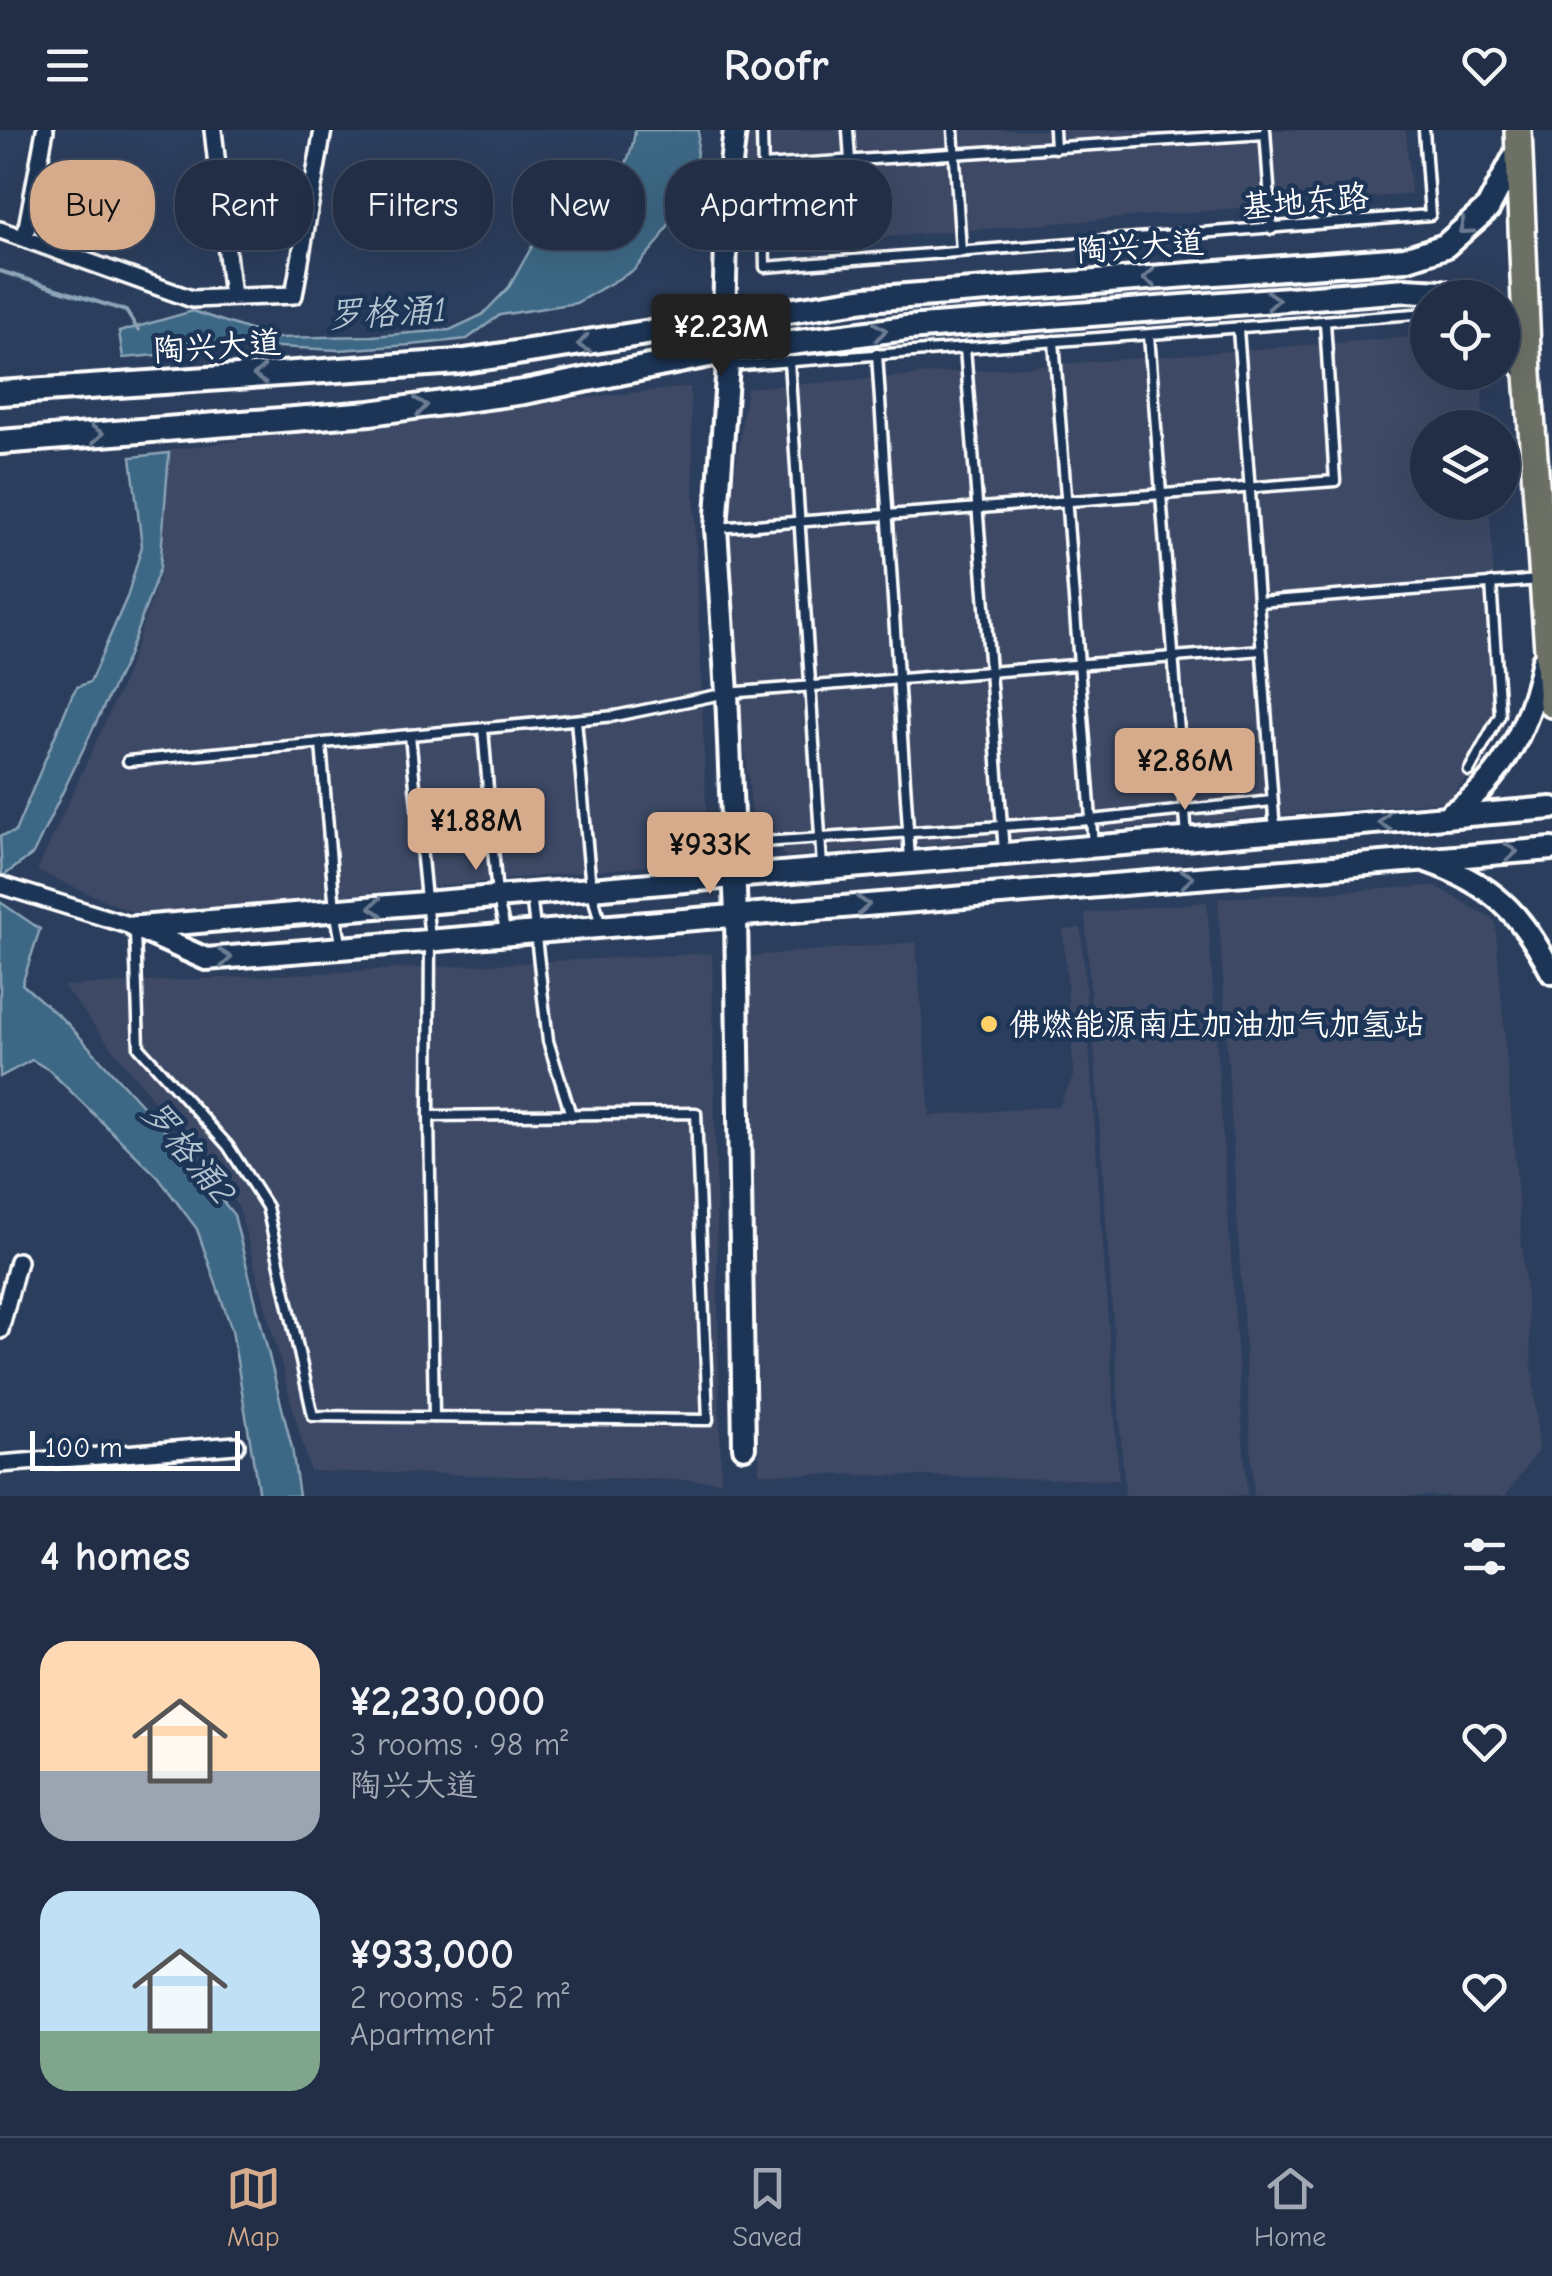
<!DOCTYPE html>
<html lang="en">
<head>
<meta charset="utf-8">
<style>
  body { margin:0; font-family:"Comic Neue","LXGW WenKai TC",sans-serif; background:#2d3a51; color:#f1f3f6; height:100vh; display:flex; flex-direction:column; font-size:38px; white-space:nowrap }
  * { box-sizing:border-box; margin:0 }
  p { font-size:32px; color:#a2a8b3 }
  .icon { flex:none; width:55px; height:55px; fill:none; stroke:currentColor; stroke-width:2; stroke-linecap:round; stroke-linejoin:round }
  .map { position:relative; height:1366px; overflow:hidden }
  .drawer { display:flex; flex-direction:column; background:#212e46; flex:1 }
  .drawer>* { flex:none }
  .guide { position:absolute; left:30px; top:30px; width:1000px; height:90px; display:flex; gap:20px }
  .controls { position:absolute; left:1410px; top:150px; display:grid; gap:20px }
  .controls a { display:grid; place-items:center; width:110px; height:110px; border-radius:50%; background:#212e46; box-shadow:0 10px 40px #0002,0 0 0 2px #3e4a5f; font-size:50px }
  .scale { position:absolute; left:30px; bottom:25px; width:210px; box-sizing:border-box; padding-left:10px; border:5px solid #fff; border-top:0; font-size:28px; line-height:35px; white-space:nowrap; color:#fff; -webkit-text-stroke:8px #1d3557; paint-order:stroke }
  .price { position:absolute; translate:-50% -85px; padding:0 22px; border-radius:10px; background:#d6ab8b; color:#111; font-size:32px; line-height:65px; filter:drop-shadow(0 2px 5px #0008) }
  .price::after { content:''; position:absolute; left:50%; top:60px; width:30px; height:22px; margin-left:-15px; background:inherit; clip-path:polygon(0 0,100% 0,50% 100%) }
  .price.on { background:#222; color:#fff }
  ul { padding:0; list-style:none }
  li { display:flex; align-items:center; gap:30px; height:250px; padding:0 40px }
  li span { display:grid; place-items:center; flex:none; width:280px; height:200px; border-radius:30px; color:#555 }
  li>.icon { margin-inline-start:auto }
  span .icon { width:120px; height:120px; fill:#fffc; stroke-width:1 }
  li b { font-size:42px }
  h2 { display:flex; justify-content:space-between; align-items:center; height:120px; padding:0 40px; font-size:42px }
  .pill { padding:0 35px; border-radius:40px; background:#212e46; box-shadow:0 10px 40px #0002,0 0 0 2px #3e4a5f; font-size:35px; line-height:90px }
  .pill.on { background:#d6ab8b; color:#111 }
  header { display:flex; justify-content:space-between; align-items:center; height:130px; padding:0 40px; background:#212e46; font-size:45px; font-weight:700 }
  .tab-bar { display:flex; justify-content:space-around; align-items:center; height:140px; border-top:2px solid #3e4a5f; background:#212e46; font-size:28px; color:#a2a8b3 }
  .tab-bar a { display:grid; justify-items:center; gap:5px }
  .tab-bar .on { color:#d6ab8b }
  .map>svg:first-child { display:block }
  .built { fill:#3e4965 }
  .water { fill:#3e6785; stroke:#8ba4b6; stroke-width:2.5 }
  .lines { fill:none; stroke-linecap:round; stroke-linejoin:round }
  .stream { stroke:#8ba4b6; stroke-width:4 }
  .service-casing { stroke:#fff; stroke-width:15 }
  .minor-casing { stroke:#fff; stroke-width:22 }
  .tertiary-casing { stroke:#fff; stroke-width:28 }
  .secondary-casing { stroke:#fff; stroke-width:30 }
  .primary-casing { stroke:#fff; stroke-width:32 }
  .service { stroke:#1d3557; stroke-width:8 }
  .minor { stroke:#1d3557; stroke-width:15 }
  .tertiary { stroke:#1d3557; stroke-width:20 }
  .secondary { stroke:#1d3557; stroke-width:22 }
  .primary { stroke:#6c7065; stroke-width:25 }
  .oneway { stroke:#6c7c92 }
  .poi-dot { fill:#ffd166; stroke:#1d3557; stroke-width:4 }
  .labels { text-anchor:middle; stroke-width:9; stroke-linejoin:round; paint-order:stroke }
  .street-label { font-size:32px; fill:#fff; stroke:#1d3557 }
  .poi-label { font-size:32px; fill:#fff; stroke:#1d3557; text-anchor:start }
  .water-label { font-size:35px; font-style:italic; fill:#b2c2ce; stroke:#1d3557 }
</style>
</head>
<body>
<header><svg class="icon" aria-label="menu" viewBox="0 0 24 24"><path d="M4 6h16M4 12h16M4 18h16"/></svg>Roofr<svg class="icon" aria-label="heart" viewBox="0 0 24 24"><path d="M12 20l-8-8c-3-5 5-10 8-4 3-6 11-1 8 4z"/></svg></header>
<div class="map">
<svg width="1552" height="1366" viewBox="0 0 1552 1366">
  <rect width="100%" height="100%" fill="#2c3e5d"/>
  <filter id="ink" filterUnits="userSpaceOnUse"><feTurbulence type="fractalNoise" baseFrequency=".01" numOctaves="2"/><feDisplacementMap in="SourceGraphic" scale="20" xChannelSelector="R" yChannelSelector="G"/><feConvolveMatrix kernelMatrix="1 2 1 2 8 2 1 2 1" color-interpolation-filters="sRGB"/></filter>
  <g filter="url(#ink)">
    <g class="built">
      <polygon points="739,0 1406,0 1411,64 750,118"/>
      <polygon points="1427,206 1428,242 1481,243 1484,297 1428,298 1428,372 1489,373 1504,600 1448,671 786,727 752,684 738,557 729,384 747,258"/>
      <polygon points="690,257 708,730 139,785 37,741 122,555 162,439 170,320 425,284"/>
      <polygon points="1436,756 1495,791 1539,1319 1505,1366 1254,1366 1218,768"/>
      <polygon points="1207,772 1247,1366 1125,1366 1085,783"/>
      <polygon points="1081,798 1119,1350 759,1343 756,1136 748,1137 742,840 752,826 916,812 930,986 1059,976 1074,945 1063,800"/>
      <polygon points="712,823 721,1351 310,1341 239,1078 63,856"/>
    </g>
    <g class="water">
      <path d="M635,0h64l-4,41 -8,23 -28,47 -25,29 -58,33 -76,12 -33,24 -56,6 -73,5 -160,-8 -9,2v10l-46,4 -4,-26 74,-21 81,27 98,-2 78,-6 32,-15 27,-28 25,-44c14,-4 33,-5 46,-11 23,-11 54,-77 55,-102z"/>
      <polygon points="169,323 160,438 127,528 33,724 2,747 0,706 15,702 72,565 77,557 90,552 127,467 142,416 131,327"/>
      <polygon points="0,772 40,799 22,854 67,893 170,1006 234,1085 292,1318 299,1366 259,1366 232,1200 197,1099 158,1047 49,940 32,930 0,947"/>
    </g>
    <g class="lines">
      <polyline class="stream" points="0,141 126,181 138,200"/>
      <defs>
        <g id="service">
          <polyline points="762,0 765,137 1430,85 1424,0"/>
          <polyline points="848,0 850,31"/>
          <polyline points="953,0 961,121"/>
          <polyline points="1054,0 1055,18"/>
          <polyline points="1265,0 1272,99"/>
          <polyline points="763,36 1265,4"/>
          <polyline points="1238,199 1275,701"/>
          <polyline points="1149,205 1187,708"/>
          <polyline points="1054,211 1093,715"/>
          <polyline points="965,218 1004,722"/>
          <polyline points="877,224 910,729"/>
          <polyline points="789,231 822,736"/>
          <polyline points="729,236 1428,183"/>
          <polyline points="716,398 1335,351 1325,192"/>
          <polyline points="1258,472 1540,450"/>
          <polyline points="576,590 591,758 601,796"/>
          <polyline points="483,599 497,766 506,804"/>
          <polyline points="321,614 335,780 342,818"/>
          <polyline points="128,631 615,586 727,563 1261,520"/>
          <polyline points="1469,641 1500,585 1491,453"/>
          <polyline points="734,714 1091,690 1272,671"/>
          <polyline points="531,764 548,911 571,985"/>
          <polyline points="135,802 139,917 228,1016 267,1077 313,1286 708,1290 696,983 429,986 430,810 410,605"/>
          <polyline points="429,986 434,1287"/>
        </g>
        <g id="minor">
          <polyline points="213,0 232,167"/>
          <polyline points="0,100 192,169 294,165 323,0"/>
          <polyline points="25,108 45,0"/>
          <polyline points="0,755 135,797"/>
          <polyline points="0,1200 18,1131"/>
          <polyline points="0,1334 236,1315"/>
        </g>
        <g id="tertiary">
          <polyline points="724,192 727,68 735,0"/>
          <polyline points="729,221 716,398 727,563 736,785 744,1317"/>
          <path d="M1449,684c55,-32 82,-95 94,-154"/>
          <path d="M1427,731c65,23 94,51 125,112"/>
          <polyline points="135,797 206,829 1552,719"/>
          <polyline points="139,797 1552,678"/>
        </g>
        <g id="secondary">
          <polyline points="1502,207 1528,244"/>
          <polyline points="0,263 458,232 866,169 1405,129 1445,116 1488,78 1519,19"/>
          <polyline points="0,312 370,283 524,262 729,221 907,198 1406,160 1442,162 1454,168"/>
        </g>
        <polyline id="primary" points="1518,0 1528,244 1552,574"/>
      </defs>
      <use href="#service" class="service-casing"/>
      <use href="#minor" class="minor-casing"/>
      <use href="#tertiary" class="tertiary-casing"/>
      <use href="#secondary" class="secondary-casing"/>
      <use href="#primary" class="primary-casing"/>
      <use href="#service" class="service"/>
      <use href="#minor" class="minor"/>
      <use href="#tertiary" class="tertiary"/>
      <use href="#secondary" class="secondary"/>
      <use href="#primary" class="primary"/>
    </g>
    <defs><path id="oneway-chevron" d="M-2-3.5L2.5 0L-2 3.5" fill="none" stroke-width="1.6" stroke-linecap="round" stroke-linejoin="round" transform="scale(2.5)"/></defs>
    <g class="oneway">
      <use href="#oneway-chevron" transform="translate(1465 98) rotate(140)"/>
      <use href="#oneway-chevron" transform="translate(1149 148) rotate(176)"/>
      <use href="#oneway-chevron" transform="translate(1273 170) rotate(-4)"/>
      <use href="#oneway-chevron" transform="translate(880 201) rotate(-7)"/>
      <use href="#oneway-chevron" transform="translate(584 214) rotate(171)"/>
      <use href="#oneway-chevron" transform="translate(260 245) rotate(176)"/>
      <use href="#oneway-chevron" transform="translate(421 276) rotate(-8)"/>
      <use href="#oneway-chevron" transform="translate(97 304) rotate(-4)"/>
      <use href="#oneway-chevron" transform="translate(1385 692) rotate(175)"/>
      <use href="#oneway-chevron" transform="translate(1511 722) rotate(-4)"/>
      <use href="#oneway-chevron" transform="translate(1187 748) rotate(-5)"/>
      <use href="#oneway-chevron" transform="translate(863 775) rotate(-5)"/>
      <use href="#oneway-chevron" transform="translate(376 777) rotate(175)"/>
      <use href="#oneway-chevron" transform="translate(225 828) rotate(-5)"/>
    </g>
  </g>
  <circle class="poi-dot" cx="989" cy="894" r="10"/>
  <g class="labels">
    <g class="street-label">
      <text transform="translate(1305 71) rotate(-5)" y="11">基地东路</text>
      <text transform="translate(1140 116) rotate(-4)" y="11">陶兴大道</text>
      <text transform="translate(217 216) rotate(-4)" y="11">陶兴大道</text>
    </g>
    <g class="poi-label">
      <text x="1009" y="905">佛燃能源南庄加油加气加氢站</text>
    </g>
    <g class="water-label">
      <text transform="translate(387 182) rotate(-3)" y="12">罗格涌1</text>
      <text transform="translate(189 1022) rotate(50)" y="12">罗格涌2</text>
    </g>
  </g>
</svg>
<div class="controls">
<a><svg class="icon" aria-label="locate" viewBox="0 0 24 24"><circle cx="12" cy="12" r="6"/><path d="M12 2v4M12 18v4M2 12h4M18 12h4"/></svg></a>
<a><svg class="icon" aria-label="layers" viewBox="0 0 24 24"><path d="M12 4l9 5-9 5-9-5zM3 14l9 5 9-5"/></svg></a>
</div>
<div class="scale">100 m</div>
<b class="price on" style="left:721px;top:249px">¥2.23M</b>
<b class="price" style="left:1185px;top:683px">¥2.86M</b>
<b class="price" style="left:476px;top:743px">¥1.88M</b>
<b class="price" style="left:710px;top:767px">¥933K</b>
<div class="guide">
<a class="pill on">Buy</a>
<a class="pill">Rent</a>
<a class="pill">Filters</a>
<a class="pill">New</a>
<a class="pill">Apartment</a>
</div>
</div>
<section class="drawer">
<h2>4 homes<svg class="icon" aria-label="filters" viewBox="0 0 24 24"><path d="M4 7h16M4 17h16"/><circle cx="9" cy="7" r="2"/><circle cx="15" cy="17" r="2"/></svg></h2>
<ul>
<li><span style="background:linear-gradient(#ffd9b3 65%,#9aa5b1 0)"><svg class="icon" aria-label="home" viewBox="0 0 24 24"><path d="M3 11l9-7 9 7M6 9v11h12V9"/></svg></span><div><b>¥2,230,000</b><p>3 rooms · 98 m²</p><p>陶兴大道</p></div><svg class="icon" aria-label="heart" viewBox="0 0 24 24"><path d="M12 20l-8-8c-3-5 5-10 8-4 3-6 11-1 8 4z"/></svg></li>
<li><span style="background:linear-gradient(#bfe0f5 70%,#7fa58c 0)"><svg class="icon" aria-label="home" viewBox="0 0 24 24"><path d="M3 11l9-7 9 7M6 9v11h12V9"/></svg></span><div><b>¥933,000</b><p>2 rooms · 52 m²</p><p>Apartment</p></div><svg class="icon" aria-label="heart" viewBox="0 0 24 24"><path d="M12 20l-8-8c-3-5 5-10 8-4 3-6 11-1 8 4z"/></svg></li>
</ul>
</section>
<nav class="tab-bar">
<a class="on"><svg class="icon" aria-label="map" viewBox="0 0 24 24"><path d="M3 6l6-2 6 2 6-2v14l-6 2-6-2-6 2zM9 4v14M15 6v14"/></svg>Map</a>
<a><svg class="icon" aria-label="saved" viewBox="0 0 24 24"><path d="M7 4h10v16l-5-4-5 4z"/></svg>Saved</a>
<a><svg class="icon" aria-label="home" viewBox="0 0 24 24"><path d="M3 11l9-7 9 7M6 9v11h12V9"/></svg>Home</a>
</nav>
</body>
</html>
